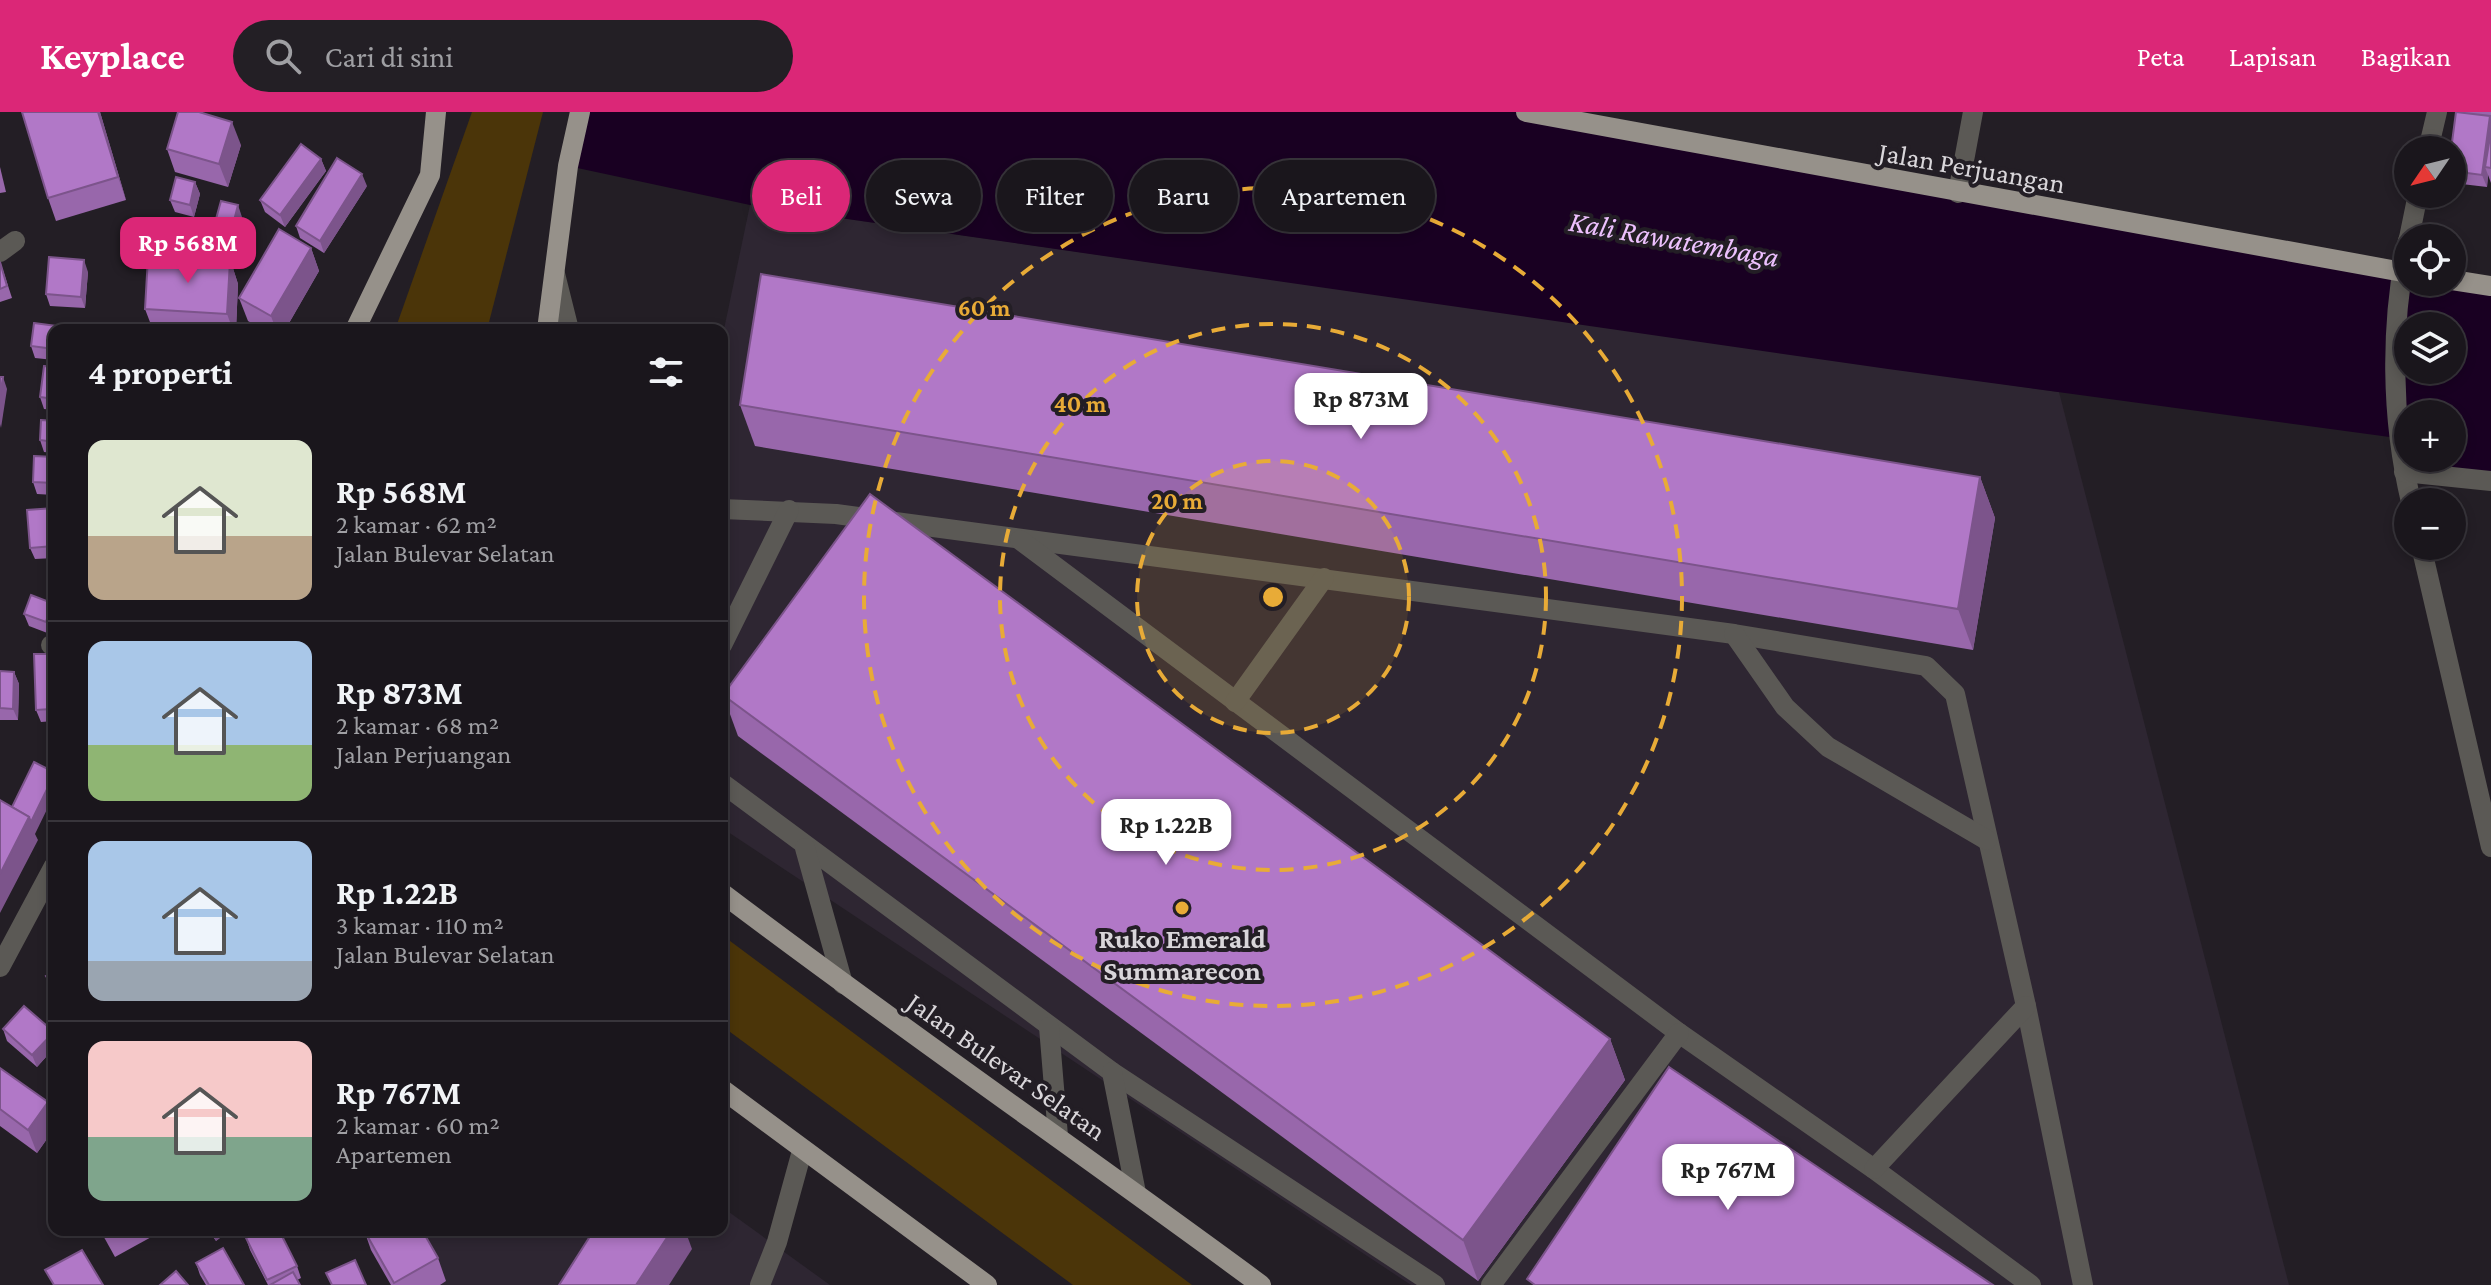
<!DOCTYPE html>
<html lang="id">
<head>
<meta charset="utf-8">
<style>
  body { margin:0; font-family:"Crimson Pro",serif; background:#231f25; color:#f1f3f6; height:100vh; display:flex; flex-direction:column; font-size:30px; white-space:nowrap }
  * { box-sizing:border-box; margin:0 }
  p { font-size:26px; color:#9f9fa3 }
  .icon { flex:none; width:44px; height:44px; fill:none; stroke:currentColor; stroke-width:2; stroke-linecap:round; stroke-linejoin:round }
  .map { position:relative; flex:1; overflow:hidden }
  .side { position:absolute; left:48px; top:212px; width:680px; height:912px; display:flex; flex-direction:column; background:#1a161c; border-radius:16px; box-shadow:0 4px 12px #0003,0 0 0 2px #38353b }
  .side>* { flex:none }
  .guide { position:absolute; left:752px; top:48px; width:760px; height:72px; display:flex; gap:16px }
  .needle { width:52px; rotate:235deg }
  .buttons { position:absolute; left:2394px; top:24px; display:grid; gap:16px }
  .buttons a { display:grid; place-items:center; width:72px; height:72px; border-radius:50%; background:#1a161c; box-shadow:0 4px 12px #0003,0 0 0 2px #38353b; font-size:40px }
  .price { position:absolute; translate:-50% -68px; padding:0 18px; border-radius:16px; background:#fff; color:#222; font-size:26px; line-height:52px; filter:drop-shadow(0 2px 4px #0008) }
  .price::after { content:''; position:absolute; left:50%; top:48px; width:24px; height:18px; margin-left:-12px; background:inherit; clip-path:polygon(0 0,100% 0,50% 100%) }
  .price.on { background:#db2777; color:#fff }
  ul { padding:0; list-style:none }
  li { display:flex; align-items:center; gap:24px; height:200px; padding:0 40px }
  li+li { border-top:2px solid #38353b }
  li span { display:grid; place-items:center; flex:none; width:224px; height:160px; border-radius:16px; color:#555 }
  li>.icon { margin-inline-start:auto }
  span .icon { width:96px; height:96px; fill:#fffc; stroke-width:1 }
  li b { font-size:34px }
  h2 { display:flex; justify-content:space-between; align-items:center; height:96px; padding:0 40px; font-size:34px }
  .tag { padding:0 28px; border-radius:36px; background:#1a161c; box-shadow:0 4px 12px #0003,0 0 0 2px #38353b; font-size:28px; line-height:72px }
  .tag.on { background:#db2777; color:#fff }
  header { display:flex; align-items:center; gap:48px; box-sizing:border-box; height:112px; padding:0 40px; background:#db2777; color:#fff }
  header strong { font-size:38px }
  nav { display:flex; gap:44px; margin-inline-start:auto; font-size:28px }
  .search { width:560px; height:72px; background:#231f25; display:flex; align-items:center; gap:20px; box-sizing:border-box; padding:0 28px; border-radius:44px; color:#9f9fa3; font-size:30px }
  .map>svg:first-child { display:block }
  .built { fill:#2e2632 }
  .green { fill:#4b3509 }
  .water { fill:#190022; fill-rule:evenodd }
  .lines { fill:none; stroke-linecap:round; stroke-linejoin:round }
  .minor { stroke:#5b5955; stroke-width:20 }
  .major { stroke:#96918a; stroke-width:20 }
  .wall { fill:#9867ab }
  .shaded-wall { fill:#7c548b }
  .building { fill:#b178c7; stroke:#7c548b; stroke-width:2 }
  .ring { fill:none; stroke:#e8ab37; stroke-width:4; stroke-dasharray:14 10 }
  .poi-dot { fill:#e8ab37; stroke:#231e25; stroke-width:3 }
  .labels { text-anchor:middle; stroke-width:8; stroke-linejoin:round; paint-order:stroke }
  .street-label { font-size:28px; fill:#d9d6da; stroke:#231e25 }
  .poi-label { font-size:28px; font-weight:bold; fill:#d9d6da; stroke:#231e25 }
  .water-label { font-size:30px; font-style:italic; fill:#edc1fe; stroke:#231e25 }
  .centre { fill:#e8ab37; stroke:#231e25; stroke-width:4 }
  .ring-label { font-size:24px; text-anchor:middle; font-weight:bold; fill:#e8ab37; stroke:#231e25; stroke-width:8; stroke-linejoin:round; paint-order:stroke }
</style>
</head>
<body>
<header>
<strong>Keyplace</strong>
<div class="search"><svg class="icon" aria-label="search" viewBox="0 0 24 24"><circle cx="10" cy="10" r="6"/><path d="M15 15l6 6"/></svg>Cari di sini</div>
<nav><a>Peta</a><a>Lapisan</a><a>Bagikan</a></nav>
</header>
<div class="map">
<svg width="2491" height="1173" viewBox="0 0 2491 1173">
  <rect width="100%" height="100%" fill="#231e25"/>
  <g class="built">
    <polygon points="750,93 2059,280 2289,1173 1411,1173 722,716 722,227"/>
    <polygon points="722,1095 830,1173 431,1173 421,1118 722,1118"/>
  </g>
  <g class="green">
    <polygon points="472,0 543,0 487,218 395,218"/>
    <polygon points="722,823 726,826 1192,1173 1073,1173 722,914"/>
  </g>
  <path class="water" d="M580,0h946l882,170 83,4v195l-87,-9 -7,-34 -509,-69 -1138,-164 -182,-39zM2408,214h44v44h-44zM2408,302h44v44h-44z"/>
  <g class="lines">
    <g class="minor">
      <polyline points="2428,38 2437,0"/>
      <polyline points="1958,81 1973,0"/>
      <polyline points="2409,126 2418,82"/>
      <path d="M2408,128c-18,86 -17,177 3,262"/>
      <polyline points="0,140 15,129"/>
      <polyline points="555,162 569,218"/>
      <polyline points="2404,360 2491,369"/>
      <polyline points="722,397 836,402 1734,522 1926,554 1955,582 2026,894 2083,1173"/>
      <polyline points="1020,428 1679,921 1874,1057 2031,1173"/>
      <polyline points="2421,434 2491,735"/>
      <polyline points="1734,522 1785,595 1828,635 1987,728"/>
      <polyline points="51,533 54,533"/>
      <polyline points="722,533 789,398"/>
      <polyline points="1235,590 1324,466"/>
      <polyline points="722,671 1112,960 1435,1173"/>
      <polyline points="805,736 843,872"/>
      <polyline points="0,855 54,754"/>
      <polyline points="1049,915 1058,1024"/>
      <polyline points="1112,960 1136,1081"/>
      <polyline points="1874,1057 2026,894"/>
      <polyline points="760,1173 777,1130 802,1039"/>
      <polyline points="1491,1173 1679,921"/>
    </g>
    <g class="major">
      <polyline points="1526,0 2408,161"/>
      <polyline points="2452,168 2491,174"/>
      <polyline points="355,218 430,63 436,0"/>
      <polyline points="547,218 568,54 580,0"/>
      <path d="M722,781c177,134 360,260 539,392"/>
      <polyline points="722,977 987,1173"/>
    </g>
  </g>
  <g class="wall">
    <polygon points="100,0 126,88 56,109 48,86"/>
    <polygon points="2456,0 2491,0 2491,71 2488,63 2487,75 2453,71 2452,67 2452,38"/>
    <polygon points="241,33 228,75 175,60 167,37"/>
    <polygon points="321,47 326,59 285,115 265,100 260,88"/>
    <polygon points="0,55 6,80 0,81"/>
    <polygon points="195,70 200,82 194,105 175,100 170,88"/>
    <polygon points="367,74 324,141 300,126 296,114"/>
    <polygon points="242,105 231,150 238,172 236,218 153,218 145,197 208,148 206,143"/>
    <polygon points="311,136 319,159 285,218 263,218 248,209 239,186"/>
    <polygon points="0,149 12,186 0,190"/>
    <polygon points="88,160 85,196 50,194 46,182"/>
    <polygon points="34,211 72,216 72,218 54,218 54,248 35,246 31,234"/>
    <polygon points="54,255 54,298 44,297 40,285"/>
    <polygon points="740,293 1980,365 1995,406 1973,538 755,334"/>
    <polygon points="54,309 54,341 44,340 40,328"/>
    <polygon points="54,345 54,383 37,382 33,370"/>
    <polygon points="54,396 54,446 35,447 30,436"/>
    <polygon points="54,495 54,511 50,522 29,514 24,502"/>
    <polygon points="54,554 54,609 41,610 36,598"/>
    <polygon points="0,559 14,560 19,572 18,608 0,608"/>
    <polygon points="723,583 1610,927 1625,968 1478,1169 738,624"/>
    <polygon points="54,859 54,886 46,864"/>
    <polygon points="3,917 54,921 54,936 37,955 7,929"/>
    <polygon points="0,956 48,990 54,1007 54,1017 37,1041 0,1014"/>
    <polygon points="100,1118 164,1118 115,1145"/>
    <polygon points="208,1118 230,1118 216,1129"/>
    <polygon points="364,1118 438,1146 446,1169 440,1173 391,1173 371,1138"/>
    <polygon points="246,1126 297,1154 301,1166 297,1168 300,1173 268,1173 250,1138"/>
    <polygon points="196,1151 244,1173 206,1173 200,1163"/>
  </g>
  <g class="shaded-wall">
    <polygon points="98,0 100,0 126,88 118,65"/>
    <polygon points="2490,4 2491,8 2491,39 2485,55 2488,63 2487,75 2482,63"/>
    <polygon points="232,10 241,33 228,75 219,52"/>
    <polygon points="321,47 326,59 285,115 280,103"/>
    <polygon points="362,62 367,74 324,141 320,129"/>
    <polygon points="195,70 200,82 194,105 190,93"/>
    <polygon points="238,93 242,105 231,150 238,172 236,218 233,218 227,202 224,148"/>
    <polygon points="311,136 319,159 285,218 276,218 271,204"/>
    <polygon points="84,148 88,160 85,196 81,185"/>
    <polygon points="3,265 7,277 1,316 0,312 0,284"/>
    <polygon points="1980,365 1995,406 1973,538 1958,497"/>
    <polygon points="52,491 54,495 54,511 50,522 46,510"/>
    <polygon points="49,542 54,554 54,605 51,597"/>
    <polygon points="14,560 19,572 18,608 13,597"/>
    <polygon points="54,663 54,683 35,722 38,728 0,801 0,762 29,705"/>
    <polygon points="54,920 54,936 37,955 32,943"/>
    <polygon points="1610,927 1625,968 1478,1169 1463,1128"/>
    <polygon points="48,990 54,1007 54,1017 37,1041 28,1018"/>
    <polygon points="212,1118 230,1118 216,1129"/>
    <polygon points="672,1118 685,1118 692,1137 669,1173 636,1173"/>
  </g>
  <g class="building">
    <polygon points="22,0 98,0 118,65 48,86"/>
    <polygon points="178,0 199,0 232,10 219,52 167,37"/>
    <polygon points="2456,0 2490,4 2482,63 2452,59 2451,38"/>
    <polygon points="2491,19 2491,56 2485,55"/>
    <polygon points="301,32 321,47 280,103 260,88"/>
    <polygon points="337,46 362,62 320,129 296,114"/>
    <polygon points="176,65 195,70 190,93 170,88"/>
    <polygon points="221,89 238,93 224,148 206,143"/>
    <polygon points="279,117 311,136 271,204 239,186"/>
    <polygon points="49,145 84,148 81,185 46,182"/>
    <polygon points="148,145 230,149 227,202 145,197"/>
    <polygon points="0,150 7,174 0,177"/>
    <polygon points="761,162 1980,365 1958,497 740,293"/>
    <polygon points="34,211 72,216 71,218 54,218 54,237 31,234"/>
    <polygon points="44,254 54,255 54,287 40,285"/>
    <polygon points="0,265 3,265 0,284"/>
    <polygon points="41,308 54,309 54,330 40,328"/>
    <polygon points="34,344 54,345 54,371 33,370"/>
    <polygon points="870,382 1610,927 1463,1128 723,583"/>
    <polygon points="54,396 54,434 30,436 27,398"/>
    <polygon points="31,483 52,491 46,510 24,502"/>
    <polygon points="34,542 49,542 51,597 36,598"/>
    <polygon points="0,559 14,560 13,597 0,596"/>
    <polygon points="34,650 54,660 54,663 31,710 29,705 12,695"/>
    <polygon points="0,688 29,705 0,762"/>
    <polygon points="54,859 54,876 46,864"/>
    <polygon points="24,894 54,920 32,943 3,917"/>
    <polygon points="1669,955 1993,1173 1535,1173 1527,1167"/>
    <polygon points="0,956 48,990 28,1018 0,997"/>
    <polygon points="263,1118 279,1118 297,1154 267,1168 246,1126"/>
    <polygon points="364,1118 422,1118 438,1146 394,1171"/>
    <polygon points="594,1118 672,1118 636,1173 559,1173"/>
    <polygon points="223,1136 244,1173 209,1173 196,1151"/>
    <polygon points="82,1138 103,1173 54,1173 45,1158"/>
    <polygon points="355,1148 366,1173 332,1173 326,1161"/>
    <polygon points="176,1159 188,1173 160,1173"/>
    <polygon points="293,1160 300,1173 270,1173"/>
  </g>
  <circle cx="1273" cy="485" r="136" fill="#e8ab37" fill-opacity=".12"/>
  <g class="ring">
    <circle cx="1273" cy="485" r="136"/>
    <circle cx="1273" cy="485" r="273"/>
    <circle cx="1273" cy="485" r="409"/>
  </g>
  <circle class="poi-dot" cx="1182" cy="796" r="8"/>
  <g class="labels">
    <g class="street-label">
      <text transform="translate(1972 55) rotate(10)" y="10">Jalan Perjuangan</text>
      <text transform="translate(1007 954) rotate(35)" y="10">Jalan Bulevar Selatan</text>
    </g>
    <g class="poi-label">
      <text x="1182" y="836">Ruko Emerald<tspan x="1182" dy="32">Summarecon</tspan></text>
    </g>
    <g class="water-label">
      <text transform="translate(1674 127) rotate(10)" y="10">Kali Rawatembaga</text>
    </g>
  </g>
  <circle cx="1273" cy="485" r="12" class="centre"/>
  <g class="ring-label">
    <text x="984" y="204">60 m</text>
    <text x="1080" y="300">40 m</text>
    <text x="1177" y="397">20 m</text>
  </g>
</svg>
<div class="buttons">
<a><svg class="needle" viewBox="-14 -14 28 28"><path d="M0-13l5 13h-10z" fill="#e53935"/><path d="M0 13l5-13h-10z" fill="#9f9fa3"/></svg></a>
<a><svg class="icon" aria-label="locate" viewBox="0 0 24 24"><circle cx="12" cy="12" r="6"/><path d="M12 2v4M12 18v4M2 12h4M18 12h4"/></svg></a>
<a><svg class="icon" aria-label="layers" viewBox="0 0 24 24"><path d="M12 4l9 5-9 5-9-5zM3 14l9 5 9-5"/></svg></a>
<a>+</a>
<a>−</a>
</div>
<b class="price on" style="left:188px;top:173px">Rp 568M</b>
<b class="price" style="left:1361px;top:329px">Rp 873M</b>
<b class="price" style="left:1166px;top:755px">Rp 1.22B</b>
<b class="price" style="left:1728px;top:1100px">Rp 767M</b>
<div class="guide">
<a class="tag on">Beli</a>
<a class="tag">Sewa</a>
<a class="tag">Filter</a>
<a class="tag">Baru</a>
<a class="tag">Apartemen</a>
</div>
<section class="side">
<h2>4 properti<svg class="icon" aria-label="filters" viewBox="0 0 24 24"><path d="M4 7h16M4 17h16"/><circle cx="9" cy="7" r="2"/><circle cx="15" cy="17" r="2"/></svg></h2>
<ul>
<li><span style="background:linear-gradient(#dfe7d0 60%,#b9a48a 0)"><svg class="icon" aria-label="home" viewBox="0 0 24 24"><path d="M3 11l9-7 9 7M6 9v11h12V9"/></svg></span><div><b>Rp 568M</b><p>2 kamar · 62 m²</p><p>Jalan Bulevar Selatan</p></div></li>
<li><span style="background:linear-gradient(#a9c7e8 65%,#8fb573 0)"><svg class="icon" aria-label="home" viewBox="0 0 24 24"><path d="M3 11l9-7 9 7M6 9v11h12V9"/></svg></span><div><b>Rp 873M</b><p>2 kamar · 68 m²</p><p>Jalan Perjuangan</p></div></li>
<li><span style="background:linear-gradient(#a9c7e8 75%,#9aa5b1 0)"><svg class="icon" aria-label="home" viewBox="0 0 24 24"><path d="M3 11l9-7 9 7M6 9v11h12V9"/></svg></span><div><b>Rp 1.22B</b><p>3 kamar · 110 m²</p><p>Jalan Bulevar Selatan</p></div></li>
<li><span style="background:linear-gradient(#f6c9c9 60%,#7fa58c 0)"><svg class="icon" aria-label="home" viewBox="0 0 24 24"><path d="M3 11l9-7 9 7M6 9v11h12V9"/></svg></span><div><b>Rp 767M</b><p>2 kamar · 60 m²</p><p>Apartemen</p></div></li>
</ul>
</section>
</div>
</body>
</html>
